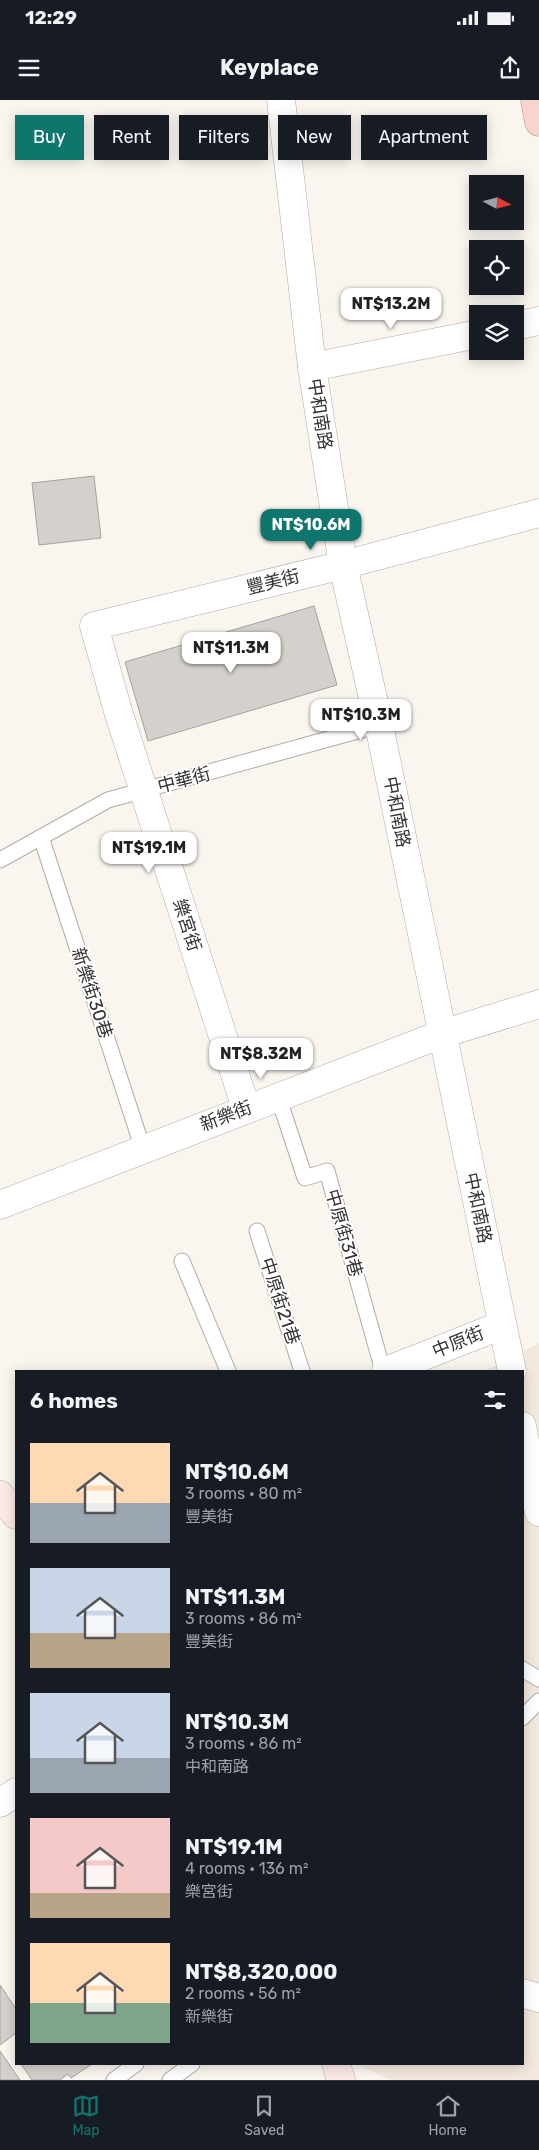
<!DOCTYPE html>
<html lang="en">
<head>
<meta charset="utf-8">
<style>
  body { margin:0; font-family:Rubik,"Noto Sans TC",sans-serif; background:#242831; color:#f1f3f6; height:100vh; display:flex; flex-direction:column; font-size:19px; white-space:nowrap }
  * { box-sizing:border-box; margin:0 }
  p { font-size:16px; color:#9ea1a6 }
  .icon { flex:none; width:28px; height:28px; fill:none; stroke:currentColor; stroke-width:2; stroke-linecap:round; stroke-linejoin:round }
  .map { position:relative; flex:1; overflow:hidden }
  .panel { position:absolute; left:15px; top:1270px; width:509px; height:695px; display:flex; flex-direction:column; background:#171b24; border-radius:0px; box-shadow:0 2px 12px #0003 }
  .panel>* { flex:none }
  .guide { position:absolute; left:15px; top:15px; width:510px; height:45px; display:flex; gap:10px }
  .needle { width:32px; rotate:97deg }
  .buttons { position:absolute; left:469px; top:75px; display:grid; gap:10px }
  .buttons a { display:grid; place-items:center; width:55px; height:55px; border-radius:0px; background:#171b24; box-shadow:0 2px 12px #0003; font-size:25px }
  .price { position:absolute; translate:-50% -42px; padding:0 11px; border-radius:10px; background:#fff; color:#222; font-size:16px; line-height:32px; filter:drop-shadow(0 1px 2px #0008) }
  .price::after { content:''; position:absolute; left:50%; top:30px; width:15px; height:11px; margin-left:-8px; background:inherit; clip-path:polygon(0 0,100% 0,50% 100%) }
  .price.selected { background:#0f766e; color:#fff }
  ul { padding:0; list-style:none }
  li { display:flex; align-items:center; gap:15px; height:125px; padding:0 15px }
  li span { display:grid; place-items:center; flex:none; width:140px; height:100px; border-radius:0px; color:#555 }
  li>.icon { margin-inline-start:auto }
  span .icon { width:60px; height:60px; fill:#fffc; stroke-width:1 }
  li b { font-size:21px }
  h2 { display:flex; justify-content:space-between; align-items:center; height:60px; padding:0 15px; font-size:21px }
  .pill { padding:0 18px; border-radius:0px; background:#171b24; box-shadow:0 2px 12px #0003; font-size:18px; line-height:45px }
  .pill.selected { background:#0f766e; color:#fff }
  .status { display:flex; justify-content:space-between; align-items:center; height:35px; padding:0 25px; background:#171b24; direction:ltr }
  .status svg { height:14px; fill:currentColor }
  header { display:flex; justify-content:space-between; align-items:center; height:65px; padding:0 15px; background:#171b24; font-size:22px; font-weight:700 }
  .tabs { display:flex; justify-content:space-around; align-items:center; height:70px; border-top:1px solid #363941; background:#171b24; font-size:14px; color:#9ea1a6 }
  .tabs a { display:grid; justify-items:center; gap:2px }
  .tabs .selected { color:#0f766e }
  .map>svg:first-child { display:block }
  .built { fill:#f2e8dd }
  .building { fill:#d4d0cb; stroke:#a5a19c }
  .lines { fill:none; stroke-linecap:round; stroke-linejoin:round }
  .lane-casing { stroke:#b0aca7; stroke-width:17 }
  .street-casing { stroke:#b0aca7; stroke-width:29 }
  .secondary-casing { stroke:#b0aca7; stroke-width:29 }
  .primary-casing { stroke:#b08982; stroke-width:29 }
  .lane { stroke:#fff; stroke-width:15 }
  .street { stroke:#fff; stroke-width:28 }
  .secondary { stroke:#fbe9e6; stroke-width:28 }
  .primary { stroke:#f8d4ce; stroke-width:28 }
  .labels { text-anchor:middle; stroke-width:4; stroke-linejoin:round; paint-order:stroke }
  .street-label { font-size:18px; fill:#343331; stroke:#fff }
</style>
</head>
<body>
<div class="status"><b>12:29</b><svg viewBox="0 0 49 12"><path d="M0 12V9h3v3zM5 12V6h3v6zM10 12V3h3v9zM15 12V0h3v12zM26 1h20v11H26zM47 4h2v5h-2z"/></svg></div>
<header><svg class="icon" aria-label="menu" viewBox="0 0 24 24"><path d="M4 6h16M4 12h16M4 18h16"/></svg>Keyplace<svg class="icon" aria-label="share" viewBox="0 0 24 24"><path d="M12 15V3M7 8l5-5 5 5M5 13v7h14v-7"/></svg></header>
<div class="map">
<svg width="539" height="1980" viewBox="0 0 539 1980">
  <rect width="100%" height="100%" fill="#faf5ef"/>
  <polygon class="built" points="539,1243 539,1980 391,1980 362,1967 361,1964 522,1964 522,1271 485,1271"/>
  <g class="building">
    <polygon points="94,376 101,438 39,445 32,383"/>
    <polygon points="314,506 337,585 148,641 125,562"/>
    <polygon points="0,1885 16,1909 16,1933 0,1945"/>
    <polygon points="0,1951 20,1980 0,1980"/>
    <polygon points="21,1964 92,1964 71,1978 68,1974 60,1980 32,1980"/>
  </g>
  <g class="lines">
    <defs>
      <g id="lane">
        <polyline points="41,737 143,1049"/>
        <polyline points="0,760 108,700 379,625"/>
        <polyline points="278,996 305,1078 327,1071 383,1271"/>
        <polyline points="257,1131 302,1271"/>
        <polyline points="182,1161 228,1271"/>
        <polyline points="522,1569 539,1579"/>
        <polyline points="522,1618 539,1601"/>
        <polyline points="114,1980 136,1964"/>
        <polyline points="170,1980 192,1964"/>
      </g>
      <g id="street">
        <polyline points="281,0 312,267 343,465 379,625 512,1271"/>
        <polyline points="515,226 539,221"/>
        <polyline points="312,267 478,234"/>
        <polyline points="246,1008 118,611 94,526 343,465 539,413"/>
        <polyline points="0,1105 442,934 539,904"/>
        <polyline points="386,1271 502,1225"/>
        <polyline points="522,1326 539,1412"/>
        <polyline points="0,1703 16,1692"/>
        <polyline points="522,1893 539,1898"/>
      </g>
      <g id="secondary">
        <polyline points="0,1395 16,1415"/>
        <polyline points="336,1964 341,1980"/>
      </g>
      <polyline id="primary" points="535,0 539,22"/>
    </defs>
    <use href="#lane" class="lane-casing"/>
    <use href="#street" class="street-casing"/>
    <use href="#secondary" class="secondary-casing"/>
    <use href="#primary" class="primary-casing"/>
    <use href="#lane" class="lane"/>
    <use href="#street" class="street"/>
    <use href="#secondary" class="secondary"/>
    <use href="#primary" class="primary"/>
  </g>
  <g class="labels">
    <g class="street-label">
      <text transform="translate(320 314) rotate(81)" y="6">中和南路</text>
      <text transform="translate(273 482) rotate(-14)" y="6">豐美街</text>
      <text transform="translate(184 680) rotate(-15)" y="6">中華街</text>
      <text transform="translate(397 712) rotate(79)" y="6">中和南路</text>
      <text transform="translate(187 825) rotate(72)" y="6">樂宮街</text>
      <text transform="translate(92 893) rotate(72)" y="6">新樂街30巷</text>
      <text transform="translate(226 1016) rotate(-21)" y="6">新樂街</text>
      <text transform="translate(478 1108) rotate(78)" y="6">中和南路</text>
      <text transform="translate(344 1133) rotate(74)" y="6">中原街31巷</text>
      <text transform="translate(280 1201) rotate(72)" y="6">中原街21巷</text>
      <text transform="translate(458 1242) rotate(-22)" y="6">中原街</text>
    </g>
  </g>
</svg>
<div class="buttons">
<a><svg class="needle" viewBox="-14 -14 28 28"><path d="M0-13l5 13h-10z" fill="#e53935"/><path d="M0 13l5-13h-10z" fill="#9ea1a6"/></svg></a>
<a><svg class="icon" aria-label="locate" viewBox="0 0 24 24"><circle cx="12" cy="12" r="6"/><path d="M12 2v4M12 18v4M2 12h4M18 12h4"/></svg></a>
<a><svg class="icon" aria-label="layers" viewBox="0 0 24 24"><path d="M12 4l9 5-9 5-9-5zM3 14l9 5 9-5"/></svg></a>
</div>
<b class="price" style="left:391px;top:230px">NT$13.2M</b>
<b class="price selected" style="left:311px;top:451px">NT$10.6M</b>
<b class="price" style="left:231px;top:574px">NT$11.3M</b>
<b class="price" style="left:361px;top:641px">NT$10.3M</b>
<b class="price" style="left:149px;top:774px">NT$19.1M</b>
<b class="price" style="left:261px;top:980px">NT$8.32M</b>
<div class="guide">
<a class="pill selected">Buy</a>
<a class="pill">Rent</a>
<a class="pill">Filters</a>
<a class="pill">New</a>
<a class="pill">Apartment</a>
</div>
<section class="panel">
<h2>6 homes<svg class="icon" aria-label="filters" viewBox="0 0 24 24"><path d="M4 7h16M4 17h16"/><circle cx="9" cy="7" r="2"/><circle cx="15" cy="17" r="2"/></svg></h2>
<ul>
<li><span style="background:linear-gradient(#ffd9b3 60%,#9aa5b1 0)"><svg class="icon" aria-label="home" viewBox="0 0 24 24"><path d="M3 11l9-7 9 7M6 9v11h12V9"/></svg></span><div><b>NT$10.6M</b><p>3 rooms · 80 m²</p><p>豐美街</p></div></li>
<li><span style="background:linear-gradient(#c9d6e8 65%,#b9a48a 0)"><svg class="icon" aria-label="home" viewBox="0 0 24 24"><path d="M3 11l9-7 9 7M6 9v11h12V9"/></svg></span><div><b>NT$11.3M</b><p>3 rooms · 86 m²</p><p>豐美街</p></div></li>
<li><span style="background:linear-gradient(#c9d6e8 65%,#9aa5b1 0)"><svg class="icon" aria-label="home" viewBox="0 0 24 24"><path d="M3 11l9-7 9 7M6 9v11h12V9"/></svg></span><div><b>NT$10.3M</b><p>3 rooms · 86 m²</p><p>中和南路</p></div></li>
<li><span style="background:linear-gradient(#f6c9c9 75%,#b9a48a 0)"><svg class="icon" aria-label="home" viewBox="0 0 24 24"><path d="M3 11l9-7 9 7M6 9v11h12V9"/></svg></span><div><b>NT$19.1M</b><p>4 rooms · 136 m²</p><p>樂宮街</p></div></li>
<li><span style="background:linear-gradient(#ffd9b3 60%,#7fa58c 0)"><svg class="icon" aria-label="home" viewBox="0 0 24 24"><path d="M3 11l9-7 9 7M6 9v11h12V9"/></svg></span><div><b>NT$8,320,000</b><p>2 rooms · 56 m²</p><p>新樂街</p></div></li>
</ul>
</section>
</div>
<nav class="tabs">
<a class="selected"><svg class="icon" aria-label="map" viewBox="0 0 24 24"><path d="M3 6l6-2 6 2 6-2v14l-6 2-6-2-6 2zM9 4v14M15 6v14"/></svg>Map</a>
<a><svg class="icon" aria-label="saved" viewBox="0 0 24 24"><path d="M7 4h10v16l-5-4-5 4z"/></svg>Saved</a>
<a><svg class="icon" aria-label="home" viewBox="0 0 24 24"><path d="M3 11l9-7 9 7M6 9v11h12V9"/></svg>Home</a>
</nav>
</body>
</html>
